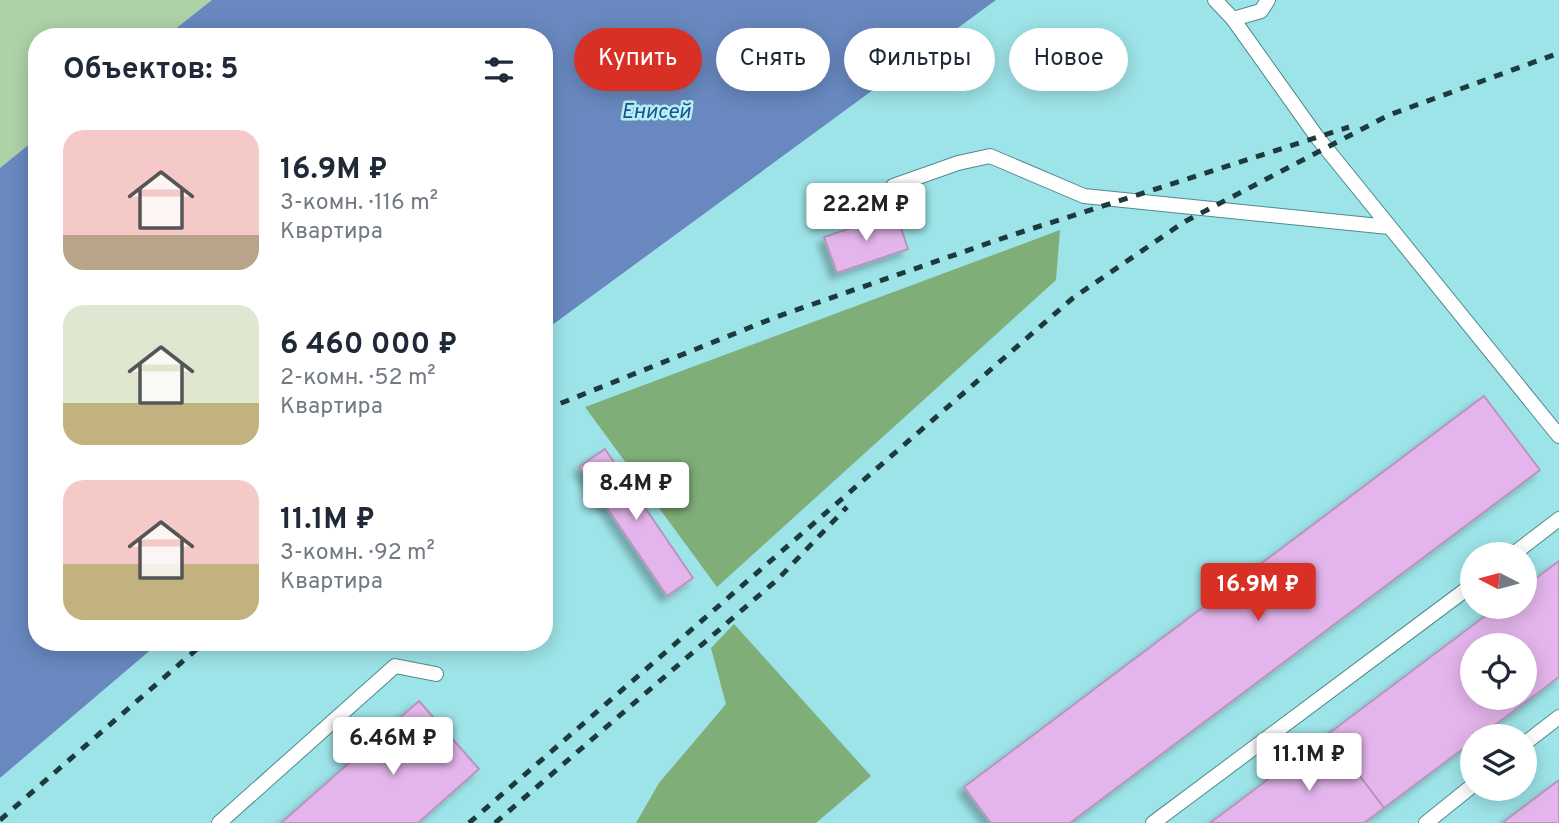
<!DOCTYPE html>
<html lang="ru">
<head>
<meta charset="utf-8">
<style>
  body { margin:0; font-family:Overpass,sans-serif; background:#f6f6f7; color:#1f2937; height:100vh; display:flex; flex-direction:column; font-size:26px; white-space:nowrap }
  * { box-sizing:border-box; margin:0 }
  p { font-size:23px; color:#747a83 }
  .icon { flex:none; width:38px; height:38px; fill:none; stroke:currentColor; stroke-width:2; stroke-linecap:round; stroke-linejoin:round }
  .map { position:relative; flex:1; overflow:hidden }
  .details { position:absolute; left:28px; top:28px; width:525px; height:623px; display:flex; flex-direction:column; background:#fff; border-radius:28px; box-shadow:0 4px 18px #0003 }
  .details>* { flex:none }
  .banner { position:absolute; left:574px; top:28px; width:665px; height:63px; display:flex; gap:14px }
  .needle { width:46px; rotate:276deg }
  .buttons { position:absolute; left:1460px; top:542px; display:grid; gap:14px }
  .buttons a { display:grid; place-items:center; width:77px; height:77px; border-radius:50%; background:#fff; box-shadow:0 4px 18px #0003; font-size:35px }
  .price { position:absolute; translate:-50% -60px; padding:0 16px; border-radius:7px; background:#fff; color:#222; font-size:23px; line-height:46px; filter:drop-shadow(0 2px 4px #0008) }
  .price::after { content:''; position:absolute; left:50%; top:42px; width:21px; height:16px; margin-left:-10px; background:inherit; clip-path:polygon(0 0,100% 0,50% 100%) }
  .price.current { background:#d93025; color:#fff }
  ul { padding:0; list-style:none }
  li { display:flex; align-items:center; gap:21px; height:175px; padding:0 35px }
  li span { display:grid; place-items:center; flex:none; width:196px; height:140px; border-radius:21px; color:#555 }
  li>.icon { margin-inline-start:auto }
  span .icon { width:84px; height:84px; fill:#fffc; stroke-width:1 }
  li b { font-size:30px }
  h2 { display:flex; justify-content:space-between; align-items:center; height:84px; padding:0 35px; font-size:30px }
  .chip { padding:0 24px; border-radius:32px; background:#fff; box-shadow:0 4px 18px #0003; font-size:24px; line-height:63px }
  .chip.current { background:#d93025; color:#fff }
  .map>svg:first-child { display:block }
  .built { fill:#9de4e8; fill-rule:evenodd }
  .green { fill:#aed2a8 }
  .forest { fill:#7fae78 }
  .water { fill:#6888bf }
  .building { fill:#e4b5ec; stroke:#b697bb; stroke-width:2; fill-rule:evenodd; filter:url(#shadow) }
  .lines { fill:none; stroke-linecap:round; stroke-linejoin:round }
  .service-casing { stroke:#4f8a8f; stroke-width:16 }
  .service { stroke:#fff; stroke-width:14 }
  .rail { stroke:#1d3b3d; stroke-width:5; stroke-dasharray:9 9; stroke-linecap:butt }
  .labels { text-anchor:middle; stroke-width:5; stroke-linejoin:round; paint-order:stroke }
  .water-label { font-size:21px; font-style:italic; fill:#264c90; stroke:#b4f2f6 }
</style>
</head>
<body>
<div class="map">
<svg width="1559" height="823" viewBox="0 0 1559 823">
  <defs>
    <filter id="shadow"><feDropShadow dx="-6" dy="6" stdDeviation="3.5" flood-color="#0004"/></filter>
  </defs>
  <rect width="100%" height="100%" fill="#b4f2f6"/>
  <path class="built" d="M996,0h563v823h-1559v-45l160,-136h384v-311zM1472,555h52v52h-52zM1472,646h52v52h-52zM1472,737h52v52h-52z"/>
  <polygon class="green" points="0,0 212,0 165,37 37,37 37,138 0,168"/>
  <g class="forest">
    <polygon points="1060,230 1056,280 717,587 585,407"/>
    <polygon points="734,624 871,776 816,823 636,823 659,783 726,704 711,648"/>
  </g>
  <g class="water">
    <polygon points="212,0 996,0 544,331 544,37 165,37"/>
    <polygon points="37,138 37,642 160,642 0,778 0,168"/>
  </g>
  <g class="building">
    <polygon points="896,213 908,249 837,273 824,237"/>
    <polygon points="1484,396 1540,470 1070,823 991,823 964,787"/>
    <polygon points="605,449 693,578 667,596 579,467"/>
    <path d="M1559,561v116l-80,60h-7v5l-88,66 -56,-74 169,-127h27v-20zM1472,646h52v52h-52z"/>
    <polygon points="419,701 479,769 418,823 281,823"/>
    <polygon points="1328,734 1384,808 1364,823 1210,823"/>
    <polygon points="1559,780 1559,823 1502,823"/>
  </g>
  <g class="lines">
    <defs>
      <g id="service">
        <polyline points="1215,0 1233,19 1261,11 1268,0"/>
        <polyline points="1233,19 1317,137 1559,436"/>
        <polyline points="893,186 958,163 990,156 1084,196 1389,227"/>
        <polyline points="1512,555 1559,519"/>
        <polyline points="1524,744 1559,717"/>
        <polyline points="219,823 395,666 436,674"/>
        <polyline points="1153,823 1472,585"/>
        <polyline points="1426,823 1472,786"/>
      </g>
    </defs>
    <use href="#service" class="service-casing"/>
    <use href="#service" class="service"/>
    <g class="rail">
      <polyline points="544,410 776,317 1009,236 1349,127"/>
      <polyline points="0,820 205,642"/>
      <polyline points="469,823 1073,298 1184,222 1389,115 1559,53"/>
      <polyline points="495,823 778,579 847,507"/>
    </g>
  </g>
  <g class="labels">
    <g class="water-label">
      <text x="656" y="118">Енисей</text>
    </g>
  </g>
</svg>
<div class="buttons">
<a><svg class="needle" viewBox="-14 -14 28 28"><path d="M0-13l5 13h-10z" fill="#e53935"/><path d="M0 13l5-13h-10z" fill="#747a83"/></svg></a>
<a><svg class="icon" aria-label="locate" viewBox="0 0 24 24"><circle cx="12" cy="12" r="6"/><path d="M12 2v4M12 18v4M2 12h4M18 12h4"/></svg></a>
<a><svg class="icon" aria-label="layers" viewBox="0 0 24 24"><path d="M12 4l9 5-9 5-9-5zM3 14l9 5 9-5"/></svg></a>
</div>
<b class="price" style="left:866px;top:243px">22.2M ₽</b>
<b class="price" style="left:636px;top:522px">8.4M ₽</b>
<b class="price current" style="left:1258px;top:623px">16.9M ₽</b>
<b class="price" style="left:393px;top:777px">6.46M ₽</b>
<b class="price" style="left:1309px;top:793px">11.1M ₽</b>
<div class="banner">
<a class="chip current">Купить</a>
<a class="chip">Снять</a>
<a class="chip">Фильтры</a>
<a class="chip">Новое</a>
</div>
<section class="details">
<h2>Объектов: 5<svg class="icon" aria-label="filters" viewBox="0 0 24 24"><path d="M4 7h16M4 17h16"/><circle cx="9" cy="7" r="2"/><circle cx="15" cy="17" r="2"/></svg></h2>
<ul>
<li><span style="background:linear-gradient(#f6c9c9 75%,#b9a48a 0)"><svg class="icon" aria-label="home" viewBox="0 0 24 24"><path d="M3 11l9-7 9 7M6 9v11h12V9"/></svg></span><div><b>16.9M ₽</b><p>3-комн. · 116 m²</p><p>Квартира</p></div></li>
<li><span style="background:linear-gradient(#dfe7d0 70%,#c2b280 0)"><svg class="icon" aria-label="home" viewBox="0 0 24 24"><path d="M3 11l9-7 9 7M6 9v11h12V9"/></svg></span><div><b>6 460 000 ₽</b><p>2-комн. · 52 m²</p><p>Квартира</p></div></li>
<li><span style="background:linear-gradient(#f6c9c9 60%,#c2b280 0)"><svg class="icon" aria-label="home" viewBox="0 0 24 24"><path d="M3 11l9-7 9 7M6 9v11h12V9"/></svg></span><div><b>11.1M ₽</b><p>3-комн. · 92 m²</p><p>Квартира</p></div></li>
</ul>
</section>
</div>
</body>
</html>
